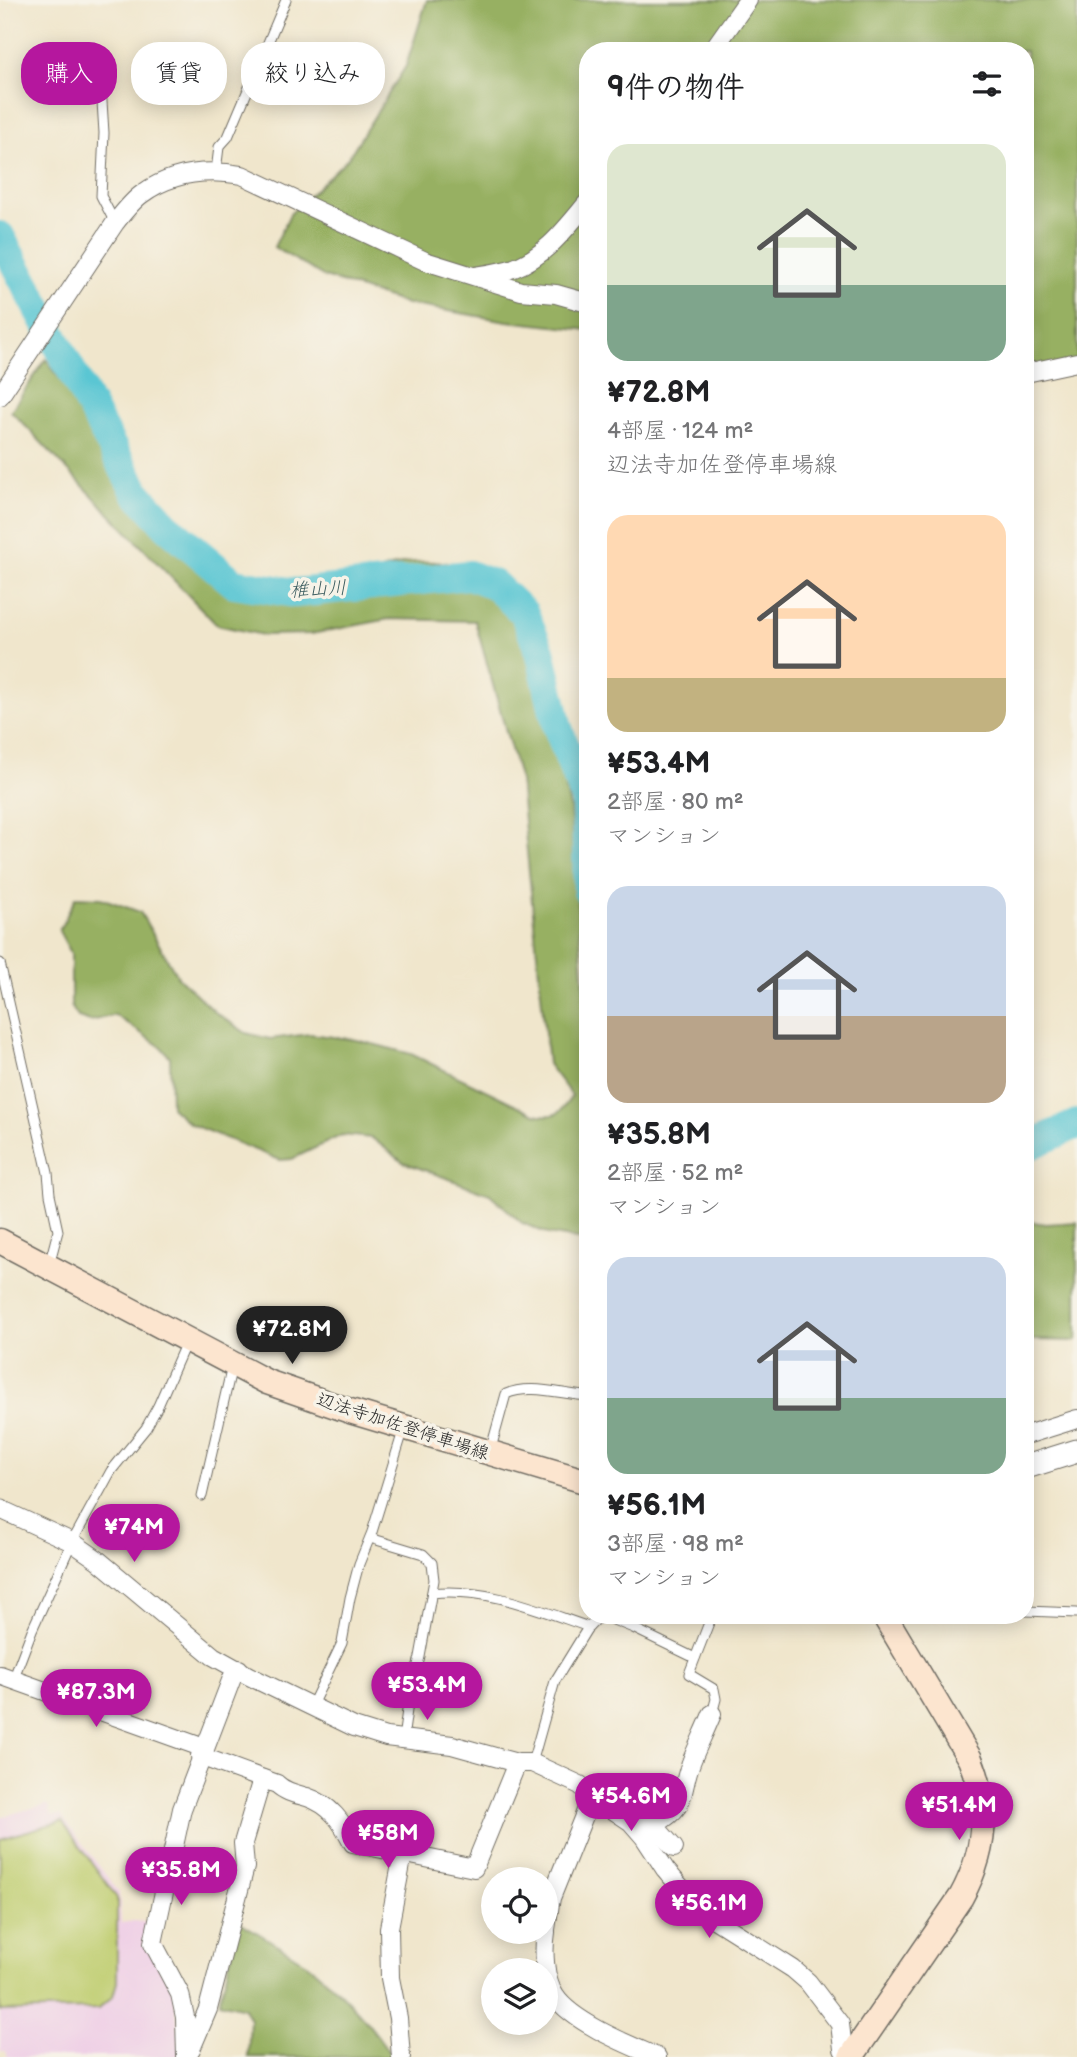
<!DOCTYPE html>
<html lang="ja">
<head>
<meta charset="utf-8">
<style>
  body { margin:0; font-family:"Balsamiq Sans","Klee One",sans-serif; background:#f2f2f2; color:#202124; height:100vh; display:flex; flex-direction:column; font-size:26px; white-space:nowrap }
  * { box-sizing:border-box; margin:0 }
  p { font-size:23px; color:#757577 }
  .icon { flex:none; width:38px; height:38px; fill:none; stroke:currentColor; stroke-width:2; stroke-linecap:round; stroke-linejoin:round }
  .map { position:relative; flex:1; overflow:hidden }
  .side { position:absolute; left:579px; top:42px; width:455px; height:1582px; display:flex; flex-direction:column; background:#fff; border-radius:28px; box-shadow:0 4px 18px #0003 }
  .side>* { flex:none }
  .hud { position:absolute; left:21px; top:42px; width:453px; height:63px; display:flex; gap:14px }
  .controls { position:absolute; left:481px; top:1867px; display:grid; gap:14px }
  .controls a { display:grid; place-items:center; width:77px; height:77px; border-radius:50%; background:#fff; box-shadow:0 4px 18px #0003; font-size:35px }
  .price { position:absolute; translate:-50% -60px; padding:0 16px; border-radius:24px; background:#b5179e; color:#fff; font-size:23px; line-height:46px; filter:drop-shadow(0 2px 4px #0008) }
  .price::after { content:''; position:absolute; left:50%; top:42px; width:21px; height:16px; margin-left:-10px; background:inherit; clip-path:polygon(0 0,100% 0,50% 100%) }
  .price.current { background:#222; color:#fff }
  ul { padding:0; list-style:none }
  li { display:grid; align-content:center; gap:14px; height:371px; padding:0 28px }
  li span { display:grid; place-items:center; height:217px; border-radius:21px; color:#555 }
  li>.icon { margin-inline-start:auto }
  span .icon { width:126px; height:126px; fill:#fffc; stroke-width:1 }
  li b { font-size:30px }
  h2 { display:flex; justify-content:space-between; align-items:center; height:84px; padding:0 28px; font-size:30px }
  .tag { padding:0 24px; border-radius:28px; background:#fff; box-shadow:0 4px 18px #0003; font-size:24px; line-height:63px }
  .tag.current { background:#b5179e; color:#fff }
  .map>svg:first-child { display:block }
  .built { fill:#efd0e6 }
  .green { fill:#bfcd6f; stroke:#757c4d; stroke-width:2 }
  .forest { fill:#97b062; stroke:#616e46; stroke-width:2 }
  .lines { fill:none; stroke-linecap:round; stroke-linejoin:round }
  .river { stroke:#5ac6d3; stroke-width:30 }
  .service-casing { stroke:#706c63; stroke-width:11 }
  .minor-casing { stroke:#706c63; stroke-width:20 }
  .tertiary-casing { stroke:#706c63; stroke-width:25 }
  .secondary-casing { stroke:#706c63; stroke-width:27 }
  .service { stroke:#fff; stroke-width:9 }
  .minor { stroke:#fff; stroke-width:18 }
  .tertiary { stroke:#fff; stroke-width:23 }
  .secondary { stroke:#fce5cf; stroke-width:24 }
  .labels { text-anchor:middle; stroke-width:7; stroke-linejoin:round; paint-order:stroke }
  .street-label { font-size:18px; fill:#2b2b2b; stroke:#f7f3e8 }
  .water-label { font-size:19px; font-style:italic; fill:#395a5d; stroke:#f7f3e8 }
</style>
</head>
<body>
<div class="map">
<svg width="1077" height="2057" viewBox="0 0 1077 2057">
  <rect width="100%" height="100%" fill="#f7f3e8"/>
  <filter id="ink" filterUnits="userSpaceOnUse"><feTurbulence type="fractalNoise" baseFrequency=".0143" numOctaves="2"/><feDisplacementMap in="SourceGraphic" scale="14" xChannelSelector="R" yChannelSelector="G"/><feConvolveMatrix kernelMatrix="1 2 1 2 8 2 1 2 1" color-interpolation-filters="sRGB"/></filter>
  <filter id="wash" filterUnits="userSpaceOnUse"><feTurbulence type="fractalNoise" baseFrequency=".00686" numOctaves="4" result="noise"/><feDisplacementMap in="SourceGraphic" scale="28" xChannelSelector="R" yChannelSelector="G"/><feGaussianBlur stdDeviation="1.57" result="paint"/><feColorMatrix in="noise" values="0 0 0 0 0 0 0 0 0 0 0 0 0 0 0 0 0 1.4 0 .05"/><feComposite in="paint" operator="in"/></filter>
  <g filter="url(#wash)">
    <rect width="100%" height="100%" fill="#f0e6cc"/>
    <polygon class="built" points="48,1804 52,1815 61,1815 119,1893 121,1923 134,1921 153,1923 174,1990 181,2057 8,2057 6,2051 0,2051 0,1817"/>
    <polygon class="green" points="62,1821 117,1898 117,1982 113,1996 98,2009 0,2011 0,1839"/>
    <g class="forest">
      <polygon points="427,0 1077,0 1077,366 1026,384 1026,51 588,51 588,330 507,321 407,304 325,277 274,247 290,214 348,158 406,66"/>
      <path d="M46,359l134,196 52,41 38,6 135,-39c17,-2 61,-2 75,6 20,14 37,37 50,57l40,181 18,231v203l-40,-7 -26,-11 -32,-29 -87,-32 -31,-24 -30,-3 -50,24 -12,1 -90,-36 -19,-17 -1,-50 -9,-10 -46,-32 -25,6 -12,-4 -7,-11v-53l-12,-22 17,-34 25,1 39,14 38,65 37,35 31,21 24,6 40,-5 47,6 54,14 124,60c22,5 25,-1 37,-18l-24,-32 -28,-283 -45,-160 -86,-2 -78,15 -48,1 -46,-10 -206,-214z"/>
      <polygon points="1026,1221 1046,1224 1077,1222 1077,1341 1031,1340 1026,1338"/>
      <path d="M240,1922c21,13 43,26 64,40 30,21 69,64 88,95h-144l2,-37 -6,-12 -25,-6z"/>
    </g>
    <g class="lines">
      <g class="river">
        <polyline points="0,236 136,492 167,526 234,583 295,593 469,575 495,585 524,613 540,651 558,728 586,801 588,891"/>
        <polyline points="1026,1147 1077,1124"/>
      </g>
    </g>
  </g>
  <g filter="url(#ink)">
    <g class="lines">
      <defs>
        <g id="service">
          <polyline points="99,54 104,133 101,196 115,223"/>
          <polyline points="216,171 219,147 228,137 286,0"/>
          <polyline points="0,963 48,1173 50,1194 58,1231 49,1265"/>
          <path d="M490,1452l16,-58c24,-11 57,1 82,2"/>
          <polyline points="202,1496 232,1366"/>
          <polyline points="370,1538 423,1554 432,1563 434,1580 420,1657 408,1703 403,1739"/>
          <path d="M432,1593c54,-6 107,17 157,34"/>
          <polyline points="1026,1611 1077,1613"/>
          <polyline points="601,1615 633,1628 695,1658"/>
          <polyline points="13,1680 32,1630 72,1542 111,1471 146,1428 158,1406 186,1342"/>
          <polyline points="312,1705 342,1643 350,1598 359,1564 372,1532 404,1428"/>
          <polyline points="712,1714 716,1699 714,1689 689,1674 712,1615"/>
          <polyline points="532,1763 555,1681 587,1629 601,1615"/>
        </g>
        <g id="minor">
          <polyline points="712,51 748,0"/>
          <path d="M475,276c13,-2 27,-4 39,-8 32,-12 53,-41 74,-66"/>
          <polyline points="1026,373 1077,362"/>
          <path d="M0,396l115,-173c8,-10 17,-22 27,-29 30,-22 65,-25 100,-19l183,86 96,30 35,3 32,9"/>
          <polyline points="1026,1435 1077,1419"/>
          <polyline points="0,1509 72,1542 98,1560 213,1656 249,1676 354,1727 386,1737 452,1745 517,1763 532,1763 580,1785 592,1796 551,1898 546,1929"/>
          <polyline points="0,1675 204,1748"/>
          <path d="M200,1756l77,28c8,8 19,10 30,13 24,8 35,25 46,46l121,25 43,-105"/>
          <polyline points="592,1796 631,1822 644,1837 665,1869 700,1910 793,1969 808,1982 840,2024 843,2049 847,2057"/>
          <polyline points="644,1818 654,1825 674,1848"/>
          <path d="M654,1825c37,-21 24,-31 38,-65 6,-15 14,-31 20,-46"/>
          <path d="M546,1932c-3,19 -2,47 9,64 17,26 74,49 102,61"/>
          <polyline points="187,2052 191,2049 208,2009 245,1867 243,1843 262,1779"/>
          <polyline points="186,2057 185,2017 180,1994 153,1943 182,1809 232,1678 239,1669"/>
          <polyline points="401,2057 398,2018 390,1978 389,1928 403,1854"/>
        </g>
        <polyline id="tertiary" points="1026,1467 1077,1451"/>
        <g id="secondary">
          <polyline points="0,1241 267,1382 350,1411 588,1482"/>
          <path d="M851,2057l110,-160c25,-45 29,-90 9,-138l-86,-144"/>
        </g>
      </defs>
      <use href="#service" class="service-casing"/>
      <use href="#minor" class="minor-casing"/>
      <use href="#tertiary" class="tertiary-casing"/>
      <use href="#secondary" class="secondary-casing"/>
      <use href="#service" class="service"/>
      <use href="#minor" class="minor"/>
      <use href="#tertiary" class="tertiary"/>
      <use href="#secondary" class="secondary"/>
    </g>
  </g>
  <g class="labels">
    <g class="street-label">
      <text transform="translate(403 1426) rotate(18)" y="6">辺法寺加佐登停車場線</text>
    </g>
    <g class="water-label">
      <text transform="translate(318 588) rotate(-3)" y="7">椎山川</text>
    </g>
  </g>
</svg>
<div class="controls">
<a><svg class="icon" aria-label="locate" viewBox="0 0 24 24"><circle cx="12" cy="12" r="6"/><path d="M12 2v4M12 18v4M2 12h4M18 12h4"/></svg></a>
<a><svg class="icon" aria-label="layers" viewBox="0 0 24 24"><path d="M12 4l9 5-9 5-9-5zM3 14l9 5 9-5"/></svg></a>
</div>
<b class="price current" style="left:292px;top:1366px">¥72.8M</b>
<b class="price" style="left:134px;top:1564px">¥74M</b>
<b class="price" style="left:427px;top:1722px">¥53.4M</b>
<b class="price" style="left:96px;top:1729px">¥87.3M</b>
<b class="price" style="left:631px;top:1833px">¥54.6M</b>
<b class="price" style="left:959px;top:1842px">¥51.4M</b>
<b class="price" style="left:388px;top:1870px">¥58M</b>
<b class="price" style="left:181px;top:1907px">¥35.8M</b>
<b class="price" style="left:709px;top:1940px">¥56.1M</b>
<div class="hud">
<a class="tag current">購入</a>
<a class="tag">賃貸</a>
<a class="tag">絞り込み</a>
</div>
<section class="side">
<h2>9件の物件<svg class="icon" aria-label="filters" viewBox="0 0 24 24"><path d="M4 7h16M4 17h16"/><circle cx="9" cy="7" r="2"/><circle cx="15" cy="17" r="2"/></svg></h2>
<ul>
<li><span style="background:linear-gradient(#dfe7d0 65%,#7fa58c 0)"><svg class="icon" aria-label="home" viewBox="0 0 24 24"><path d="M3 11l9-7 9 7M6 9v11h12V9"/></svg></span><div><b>¥72.8M</b><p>4部屋 · 124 m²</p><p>辺法寺加佐登停車場線</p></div></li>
<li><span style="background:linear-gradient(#ffd9b3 75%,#c2b280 0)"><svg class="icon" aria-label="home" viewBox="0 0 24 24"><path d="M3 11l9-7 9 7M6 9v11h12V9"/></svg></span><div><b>¥53.4M</b><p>2部屋 · 80 m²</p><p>マンション</p></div></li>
<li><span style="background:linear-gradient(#c9d6e8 60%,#b9a48a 0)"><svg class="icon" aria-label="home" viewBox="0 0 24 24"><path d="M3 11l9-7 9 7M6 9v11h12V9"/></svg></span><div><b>¥35.8M</b><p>2部屋 · 52 m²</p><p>マンション</p></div></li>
<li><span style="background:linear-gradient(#c9d6e8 65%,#7fa58c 0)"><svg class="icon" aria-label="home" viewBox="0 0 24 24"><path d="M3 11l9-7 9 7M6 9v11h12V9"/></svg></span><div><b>¥56.1M</b><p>3部屋 · 98 m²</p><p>マンション</p></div></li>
</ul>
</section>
</div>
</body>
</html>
